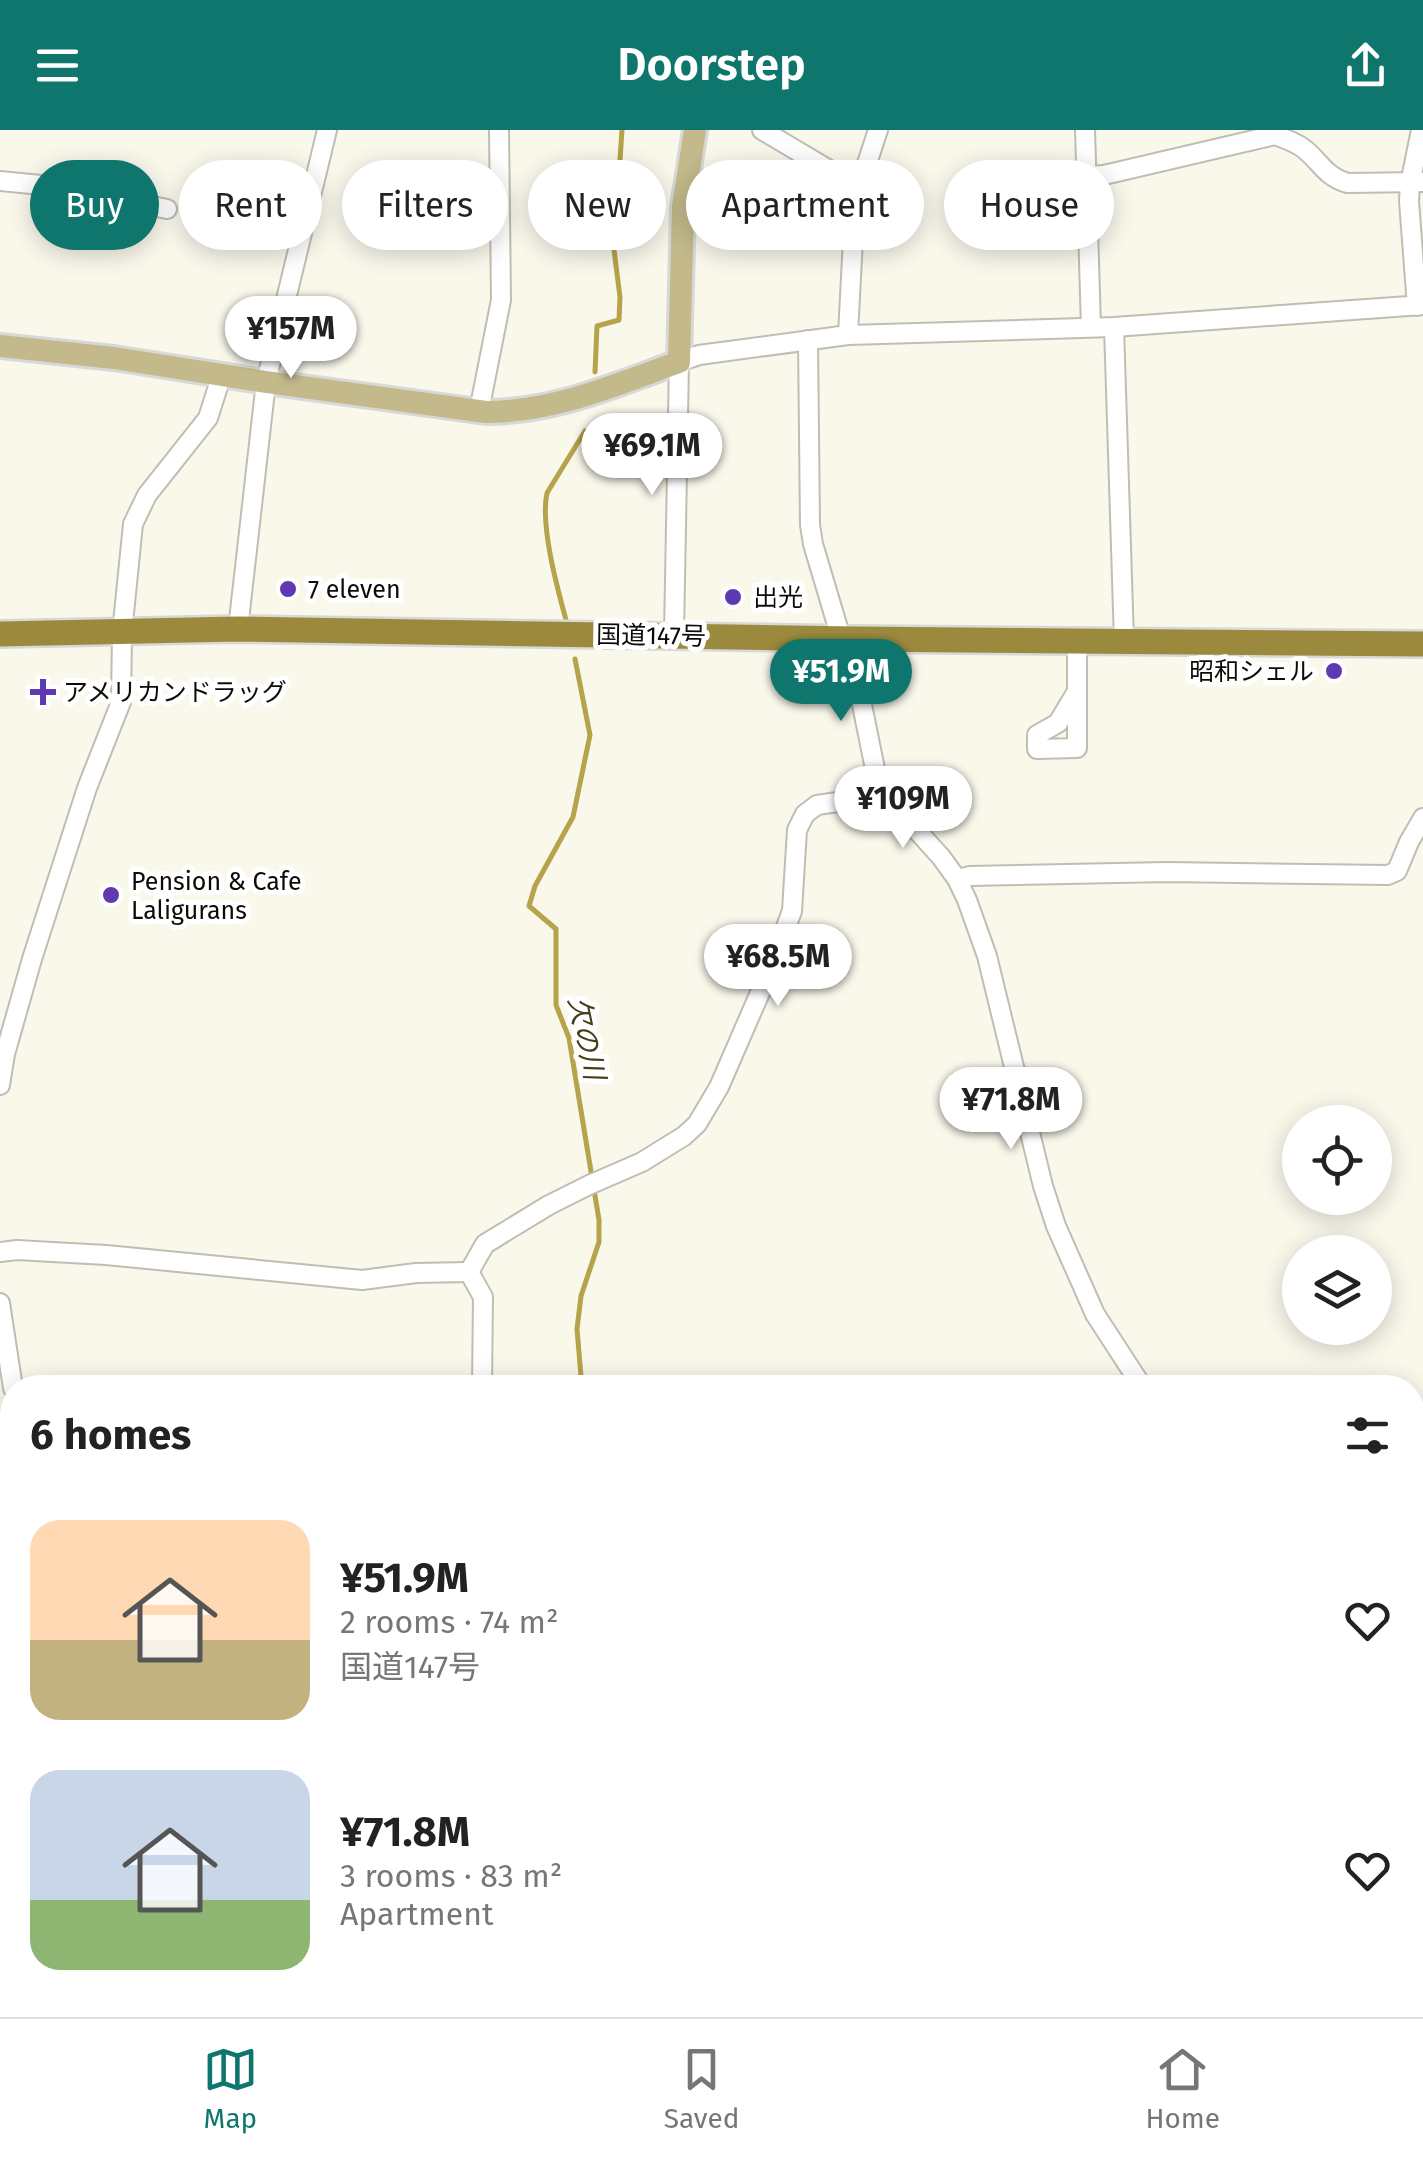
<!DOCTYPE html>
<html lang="en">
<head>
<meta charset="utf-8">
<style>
  body { margin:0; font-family:"Fira Sans","Noto Sans JP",sans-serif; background:#f2f2f2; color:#222; height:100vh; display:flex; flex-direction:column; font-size:38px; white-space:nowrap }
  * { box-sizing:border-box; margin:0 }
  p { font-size:32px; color:#767676 }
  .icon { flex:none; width:55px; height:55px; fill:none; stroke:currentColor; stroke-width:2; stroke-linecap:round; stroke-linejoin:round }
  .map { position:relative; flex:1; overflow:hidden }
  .drawer { position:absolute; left:0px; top:1245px; width:1425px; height:642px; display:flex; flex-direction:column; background:#fff; border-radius:40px 40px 0 0; box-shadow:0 5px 25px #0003 }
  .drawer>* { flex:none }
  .hud { position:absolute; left:30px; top:30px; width:1365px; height:90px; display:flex; gap:20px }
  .fabs { position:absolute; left:1282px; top:975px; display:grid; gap:20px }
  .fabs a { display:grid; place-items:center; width:110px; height:110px; border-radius:50%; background:#fff; box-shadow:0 5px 25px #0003; font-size:50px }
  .price { position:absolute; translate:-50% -85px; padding:0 22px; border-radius:35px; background:#fff; color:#222; font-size:32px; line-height:65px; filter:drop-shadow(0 2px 5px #0008) }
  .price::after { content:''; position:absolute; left:50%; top:60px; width:30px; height:22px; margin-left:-15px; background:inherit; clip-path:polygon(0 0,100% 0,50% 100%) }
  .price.selected { background:#0f766e; color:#fff }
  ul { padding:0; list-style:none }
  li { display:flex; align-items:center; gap:30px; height:250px; padding:0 30px }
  li span { display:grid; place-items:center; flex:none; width:280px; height:200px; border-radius:30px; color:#555 }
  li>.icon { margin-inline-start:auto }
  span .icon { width:120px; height:120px; fill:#fffc; stroke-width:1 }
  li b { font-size:42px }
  h2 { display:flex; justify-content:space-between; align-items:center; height:120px; padding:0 30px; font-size:42px }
  .tag { padding:0 35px; border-radius:45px; background:#fff; box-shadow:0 5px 25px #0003; font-size:35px; line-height:90px }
  .tag.selected { background:#0f766e; color:#fff }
  header { display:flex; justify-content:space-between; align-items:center; height:130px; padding:0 30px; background:#0f766e; color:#fff; font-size:45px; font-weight:600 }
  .menu { display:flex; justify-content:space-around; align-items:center; height:140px; border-top:2px solid #e0e0e0; background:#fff; font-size:28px; color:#767676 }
  .menu a { display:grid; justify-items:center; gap:5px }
  .menu .selected { color:#0f766e }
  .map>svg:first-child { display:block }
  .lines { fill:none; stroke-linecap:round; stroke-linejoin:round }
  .stream { stroke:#b7a34b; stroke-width:5 }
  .minor-casing { stroke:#c0bdb2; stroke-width:22 }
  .major-casing { stroke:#d8d8d7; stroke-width:28 }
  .highway-casing { stroke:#d8d8d7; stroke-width:30 }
  .minor { stroke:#fff; stroke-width:18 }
  .major { stroke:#c3b98b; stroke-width:22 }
  .highway { stroke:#9b8a3e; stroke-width:25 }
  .poi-dot { fill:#5e39b1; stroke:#fff; stroke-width:4 }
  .labels { text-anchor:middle; stroke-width:10; stroke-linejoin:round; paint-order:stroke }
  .poi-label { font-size:25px; fill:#0c0b08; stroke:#fff; text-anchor:start }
  .street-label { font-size:25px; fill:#0c0b08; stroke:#fff }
  .water-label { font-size:28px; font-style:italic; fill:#463d18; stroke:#fff }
</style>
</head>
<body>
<header><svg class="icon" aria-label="menu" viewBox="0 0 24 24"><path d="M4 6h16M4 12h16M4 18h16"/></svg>Doorstep<svg class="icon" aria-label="share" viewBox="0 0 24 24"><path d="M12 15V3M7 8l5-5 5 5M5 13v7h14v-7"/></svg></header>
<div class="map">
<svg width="1423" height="1887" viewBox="0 0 1423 1887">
  <rect width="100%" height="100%" fill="#faf7eb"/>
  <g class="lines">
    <g class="stream">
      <polyline points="595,242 597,196 619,190 620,167 614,120 622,0"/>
      <path d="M566,490c-9,-33 -26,-95 -19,-127l38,-62"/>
      <polyline points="575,529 590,605 573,687 535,756 529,776 556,799 556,875 569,908 599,1090 599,1112 581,1166 577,1199 582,1258"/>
      <polyline points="1412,1577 1423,1565"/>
      <polyline points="1042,1887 1046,1875"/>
      <polyline points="1212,1887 1222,1875"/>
    </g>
    <defs>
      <g id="minor">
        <polyline points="762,0 858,57"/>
        <polyline points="1085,0 1091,197"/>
        <path d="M1087,46l17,-1 171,-40c8,3 17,6 25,11 19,12 22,29 47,37l76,-1"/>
        <polyline points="0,51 61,57 167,79"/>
        <polyline points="1417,176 1409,71 1410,54 1421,0"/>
        <polyline points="1114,197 1124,511"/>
        <polyline points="848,205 855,70 878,0"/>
        <polyline points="808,210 810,395 813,414 841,508"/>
        <polyline points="479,281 501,170 499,0"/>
        <polyline points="238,499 266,252 327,0"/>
        <polyline points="674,505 679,232 699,225 848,205 1114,197 1423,175"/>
        <polyline points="854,509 857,550 876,644 885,665 941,727 957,749 967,770 987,826 1043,1056 1056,1096 1095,1184 1143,1258"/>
        <polyline points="1076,563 1058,593 1037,605 1037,619 1077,618 1077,511"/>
        <polyline points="957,749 970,746 1167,742 1388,745 1397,741 1409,712 1423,688"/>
        <polyline points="0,955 5,924 32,829 87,658 121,572 122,503 133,394 147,365 208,288 222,244"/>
        <polyline points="0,1122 17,1120 106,1125 362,1150 416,1143 469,1142"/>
        <polyline points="469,1142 485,1114 549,1075 589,1055 642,1032 684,1006 697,994 719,957 769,842 792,781 797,700 805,684 817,675 885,665"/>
        <polyline points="469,1142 483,1167 482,1258"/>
        <polyline points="0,1173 13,1258"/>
        <polyline points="1412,1417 1423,1418"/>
        <polyline points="0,1574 12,1574"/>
        <polyline points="856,1875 859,1887"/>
        <polyline points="58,1887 59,1875"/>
        <polyline points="768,1887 772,1875"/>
      </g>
      <path id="major" d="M0,216l114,12 152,24 220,30c68,0 129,-27 193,-50l4,-155 12,-77"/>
      <polyline id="highway" points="0,504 238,499 854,509 1423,514"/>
    </defs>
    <use href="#minor" class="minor-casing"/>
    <use href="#major" class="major-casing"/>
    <use href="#highway" class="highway-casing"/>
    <use href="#minor" class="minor"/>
    <use href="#major" class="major"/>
    <use href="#highway" class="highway"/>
  </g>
  <g class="poi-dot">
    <circle cx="288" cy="459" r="10"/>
    <circle cx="733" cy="467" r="10"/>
    <circle cx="1334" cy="541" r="10"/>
    <path d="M38 547h10v10h10v10h-10v10h-10v-10h-10v-10h10z"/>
    <circle cx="111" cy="765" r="10"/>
  </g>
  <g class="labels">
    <g class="poi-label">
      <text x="308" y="468">7 eleven</text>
      <text x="753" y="476">出光</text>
      <text x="1314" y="550" text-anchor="end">昭和シェル</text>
      <text x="63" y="571">アメリカンドラッグ</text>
      <text x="131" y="760">Pension &amp; Cafe<tspan x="131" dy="29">Laligurans</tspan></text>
    </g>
    <g class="street-label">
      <text transform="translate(651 505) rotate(1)" y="9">国道147号</text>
    </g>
    <g class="water-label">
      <text transform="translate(587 908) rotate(78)" y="10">欠の川</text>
    </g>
  </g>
</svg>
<div class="fabs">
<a><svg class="icon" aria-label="locate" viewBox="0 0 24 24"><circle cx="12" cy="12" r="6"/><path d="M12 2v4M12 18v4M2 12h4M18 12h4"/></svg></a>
<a><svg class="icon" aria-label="layers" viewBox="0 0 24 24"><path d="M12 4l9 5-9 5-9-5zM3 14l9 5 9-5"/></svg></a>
</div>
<b class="price" style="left:291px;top:251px">¥157M</b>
<b class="price" style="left:652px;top:368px">¥69.1M</b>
<b class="price selected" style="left:841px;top:594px">¥51.9M</b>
<b class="price" style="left:903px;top:721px">¥109M</b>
<b class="price" style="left:778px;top:879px">¥68.5M</b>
<b class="price" style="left:1011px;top:1022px">¥71.8M</b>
<div class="hud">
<a class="tag selected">Buy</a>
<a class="tag">Rent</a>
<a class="tag">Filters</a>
<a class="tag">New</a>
<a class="tag">Apartment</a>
<a class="tag">House</a>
</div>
<section class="drawer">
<h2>6 homes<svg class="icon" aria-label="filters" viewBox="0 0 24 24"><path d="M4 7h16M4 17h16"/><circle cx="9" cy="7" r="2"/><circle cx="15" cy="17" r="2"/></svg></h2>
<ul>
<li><span style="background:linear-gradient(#ffd9b3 60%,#c2b280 0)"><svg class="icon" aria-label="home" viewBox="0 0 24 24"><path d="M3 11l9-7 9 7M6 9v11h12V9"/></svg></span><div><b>¥51.9M</b><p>2 rooms · 74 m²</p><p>国道147号</p></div><svg class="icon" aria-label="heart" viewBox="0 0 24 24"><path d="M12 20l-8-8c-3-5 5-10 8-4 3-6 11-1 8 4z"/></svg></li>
<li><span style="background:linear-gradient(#c9d6e8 65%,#8fb573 0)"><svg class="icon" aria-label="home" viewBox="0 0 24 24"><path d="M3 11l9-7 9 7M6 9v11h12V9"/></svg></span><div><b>¥71.8M</b><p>3 rooms · 83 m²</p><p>Apartment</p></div><svg class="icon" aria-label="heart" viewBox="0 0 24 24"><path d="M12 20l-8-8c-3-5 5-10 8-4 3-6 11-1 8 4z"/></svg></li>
</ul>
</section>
</div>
<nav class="menu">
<a class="selected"><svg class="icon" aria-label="map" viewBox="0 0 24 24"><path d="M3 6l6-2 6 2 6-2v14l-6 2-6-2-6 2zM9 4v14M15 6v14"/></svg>Map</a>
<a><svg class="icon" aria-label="saved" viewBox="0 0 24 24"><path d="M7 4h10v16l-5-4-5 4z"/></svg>Saved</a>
<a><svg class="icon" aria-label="home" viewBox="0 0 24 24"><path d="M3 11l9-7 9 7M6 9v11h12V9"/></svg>Home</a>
</nav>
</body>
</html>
